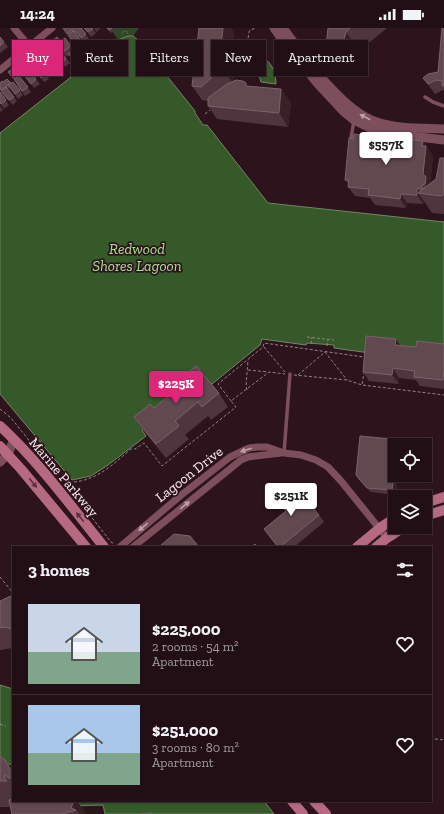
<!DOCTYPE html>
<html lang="en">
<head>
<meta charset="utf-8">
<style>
  body { margin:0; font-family:"Zilla Slab",serif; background:#2e1d22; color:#f1f3f6; height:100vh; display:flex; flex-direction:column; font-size:15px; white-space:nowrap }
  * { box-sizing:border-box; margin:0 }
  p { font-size:13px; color:#a29ca0 }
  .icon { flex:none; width:22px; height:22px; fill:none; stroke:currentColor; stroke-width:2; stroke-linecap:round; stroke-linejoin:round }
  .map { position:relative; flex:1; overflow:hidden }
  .sheet { position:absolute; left:12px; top:518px; width:420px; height:256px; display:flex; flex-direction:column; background:#220f15; border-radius:0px; box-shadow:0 1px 3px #0004,0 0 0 1px #3f2f34 }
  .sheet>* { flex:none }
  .top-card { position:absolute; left:12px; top:12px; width:420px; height:36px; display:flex; gap:8px }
  .tools { position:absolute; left:388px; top:410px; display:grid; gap:8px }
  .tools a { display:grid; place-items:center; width:44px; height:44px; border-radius:0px; background:#220f15; box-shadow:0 1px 3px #0004,0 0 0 1px #3f2f34; font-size:20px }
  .price { position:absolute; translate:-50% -34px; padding:0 9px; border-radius:4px; background:#fff; color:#222; font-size:13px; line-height:26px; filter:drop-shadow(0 1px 2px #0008) }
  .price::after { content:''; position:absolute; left:50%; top:24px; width:12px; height:9px; margin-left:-6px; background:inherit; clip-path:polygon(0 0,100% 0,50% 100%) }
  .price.selected { background:#db2777; color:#fff }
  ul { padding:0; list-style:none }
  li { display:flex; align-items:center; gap:12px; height:100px; padding:0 16px }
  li+li { border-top:1px solid #3f2f34 }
  li span { display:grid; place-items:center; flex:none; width:112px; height:80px; border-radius:0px; color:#555 }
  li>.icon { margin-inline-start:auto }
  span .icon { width:48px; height:48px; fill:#fffc; stroke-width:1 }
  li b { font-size:17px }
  h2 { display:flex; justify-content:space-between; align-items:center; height:48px; padding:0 16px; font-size:17px }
  .chip { padding:0 14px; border-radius:0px; background:#220f15; box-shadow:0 1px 3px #0004,0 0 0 1px #3f2f34; font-size:14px; line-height:36px }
  .chip.selected { background:#db2777; color:#fff }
  .status { display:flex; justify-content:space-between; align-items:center; height:28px; padding:0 20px; background:#220f15; direction:ltr }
  .status svg { height:11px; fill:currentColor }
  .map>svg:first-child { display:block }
  .park { fill:url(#park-crowns) }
  .water { fill:#365929; stroke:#728666 }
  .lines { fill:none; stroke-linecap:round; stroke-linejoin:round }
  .path { stroke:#948086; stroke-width:1; stroke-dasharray:3 2; stroke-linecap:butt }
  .service { stroke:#7d4f5d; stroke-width:3.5 }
  .minor { stroke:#7d4f5d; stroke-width:7 }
  .tertiary { stroke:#7d4f5d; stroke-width:9 }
  .secondary { stroke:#b56a81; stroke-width:10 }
  .wall { fill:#4f353d }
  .shaded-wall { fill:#3a1f27 }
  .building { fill:#624950; stroke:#7b636a }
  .oneway { fill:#bea0a8 }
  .oneway2 { fill:#5d323f }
  .labels { text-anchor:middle; stroke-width:3.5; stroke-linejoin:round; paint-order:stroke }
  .street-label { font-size:14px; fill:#fff0f4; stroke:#2d141c }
  .water-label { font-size:15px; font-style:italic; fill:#a8e095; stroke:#2d141c }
</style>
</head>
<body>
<div class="status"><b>14:24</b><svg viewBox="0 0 49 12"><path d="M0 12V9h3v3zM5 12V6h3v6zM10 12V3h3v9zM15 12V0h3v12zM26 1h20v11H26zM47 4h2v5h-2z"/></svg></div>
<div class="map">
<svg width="444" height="786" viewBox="0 0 444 786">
  <defs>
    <pattern id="park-crowns" width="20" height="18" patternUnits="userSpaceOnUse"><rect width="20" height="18" fill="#2f4727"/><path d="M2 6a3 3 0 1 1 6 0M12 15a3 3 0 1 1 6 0" fill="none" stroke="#4e6247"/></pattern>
  </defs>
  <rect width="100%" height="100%" fill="#2d141c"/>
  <polygon class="park" points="110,0 139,0 133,8 128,8 118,12"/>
  <g class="water">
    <polygon points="128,8 133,8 138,12 195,83 195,85 203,97 207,97 268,175 444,194 444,324 370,325 334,320 334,317 307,315 306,317 262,311 260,317 212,356 205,350 142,402 146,408 108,437 91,448 72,452 0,366 0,105 118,12"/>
    <path d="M250,23c16,5 26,15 26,33l-15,-2c-2,-7 -5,-12 -13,-15z"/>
    <polygon points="0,657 13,661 13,737 0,734"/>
    <polygon points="38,773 264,773 274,786 105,786 103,777 38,779"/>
  </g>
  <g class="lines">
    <g class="path">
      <polyline points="246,25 249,4 250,2 256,0"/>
      <polyline points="205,86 210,82"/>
      <polyline points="307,309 334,312"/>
      <polyline points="311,316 312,309"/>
      <polyline points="327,318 328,311"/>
      <polyline points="264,319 285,344"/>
      <polyline points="248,342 268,344"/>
      <polyline points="294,347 347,352 362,357 444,367"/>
      <polyline points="298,347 325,324 347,352"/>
      <polyline points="362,356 364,345"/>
      <polyline points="247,362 246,358 248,332"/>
      <polyline points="231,373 218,356 263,319 264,315 364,329"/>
      <polyline points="0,381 11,390 48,436"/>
      <path d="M64,454c29,2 46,-15 67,-33h4l9,-6 18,23 74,-59 -5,-6 38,-29 16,2"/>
      <polyline points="89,486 111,514 114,516"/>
      <polyline points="0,549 13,565"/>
      <polyline points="0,696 6,698"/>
      <polyline points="435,711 444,712"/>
    </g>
    <g class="service">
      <polyline points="425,69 433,74 444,78"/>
      <polyline points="350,115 354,93"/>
      <polyline points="284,425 290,346"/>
    </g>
    <g class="minor">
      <polyline points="14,0 29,18"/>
      <polyline points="0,42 52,0"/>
      <polyline points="120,519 180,468 230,429 249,420 258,419 267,419 284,425 301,427 316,432 328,439 341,453 387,510"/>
      <polyline points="133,519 241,432 248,429 281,425"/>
    </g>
    <g class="tertiary">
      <polyline points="274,0 281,10 317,55 343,83 354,92 372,101 387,105 444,112"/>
      <path d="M283,0c21,28 60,84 94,94 21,7 45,6 67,7"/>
      <polyline points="0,434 8,426 14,411"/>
    </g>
    <g class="secondary">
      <path d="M0,398c39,36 71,80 104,121"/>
      <polyline points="0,418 21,441 86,519"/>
      <polyline points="425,475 444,469"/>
      <polyline points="425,488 444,482"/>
      <polyline points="357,519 380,500 395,490"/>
      <polyline points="376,519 387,510 404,499"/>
      <polyline points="292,773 303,786"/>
      <polyline points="314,773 326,786"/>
    </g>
  </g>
  <g class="wall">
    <polygon points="63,0 83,0 82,1 89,11 84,15 80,9 78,9 83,16 78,20"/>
    <polygon points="84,0 92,0 96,5 91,9"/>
    <polygon points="94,0 101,0 96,4"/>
    <polygon points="106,0 113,0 114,2 111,5"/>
    <polygon points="328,0 387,0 359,23 355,37 349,37 348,35 345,34 339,38 326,19"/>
    <polygon points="444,0 444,62 443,62 435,66 423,50 438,44"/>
    <polygon points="234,4 230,38 233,43 235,48 232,53 248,58 281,61 291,75 288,99 217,91 208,78 208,73 202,72 192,58"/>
    <polygon points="0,9 8,19 0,25"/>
    <polygon points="65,10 74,23 74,24 77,28 72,31 69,27 66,29 59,20 58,20 70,35 65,39 53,24 52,25 64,42 59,46 47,30 45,31 54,43 48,47 33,26 42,17 47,24"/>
    <polygon points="28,33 37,34 49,51 44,54"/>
    <polygon points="13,40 31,64 25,68 16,54 8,44"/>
    <polygon points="23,46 36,51 40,56 34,60"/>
    <polygon points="3,54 11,55 20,62 23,67 18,71 10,60 8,61 17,73 13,77 4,68 1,63 0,61"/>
    <polygon points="0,64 9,77 4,81 0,75"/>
    <polygon points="0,78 3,82 0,84"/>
    <polygon points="423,113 433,128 430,155 431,155 436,151 444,130 444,186 432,185 424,173 423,176 407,175 406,180 375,177 370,170 355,168 348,159 349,157 345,152"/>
    <polygon points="396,311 400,318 416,319 444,316 444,361 420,358 416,352 399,350 399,356 369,353 363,344"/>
    <polygon points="219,365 228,379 211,392 208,388 185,407 189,411 166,430 143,402 134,389 154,380"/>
    <polygon points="360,408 423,414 425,417 395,417 395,447 423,447 423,453 397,450 396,467 371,464 359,452 356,447"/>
    <polygon points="283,479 319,487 324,494 294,519 278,519 264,501 286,484"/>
    <polygon points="13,567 13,620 0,622 0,573"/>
    <polygon points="0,728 6,733 13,743 13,773 77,773 86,786 12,786 10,779 0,779"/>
  </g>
  <g class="shaded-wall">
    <polygon points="223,0 231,0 234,4 230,38 233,43 235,48 232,54 222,40 220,27"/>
    <polygon points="346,4 359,23 355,37 342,18"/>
    <polygon points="281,61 291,75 288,99 279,85"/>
    <polygon points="423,113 433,128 430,155 432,158 432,166 425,156 423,146 422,118"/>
    <polygon points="417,160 421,166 418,165 424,173 423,176 417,167"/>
    <polygon points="401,166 407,175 406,180 400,171"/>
    <polygon points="396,311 402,320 395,317"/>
    <polygon points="393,340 399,350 399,356 392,347"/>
    <polygon points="425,417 426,419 425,429"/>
    <polygon points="394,446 397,450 396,467 392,462"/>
    <polygon points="420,447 423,447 423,453 419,448"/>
    <polygon points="6,733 13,743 13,756 10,751"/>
    <polygon points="74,773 77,773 86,786 79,786 76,782 71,780"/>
  </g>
  <g class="building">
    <polygon points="63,0 81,0 86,6 81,10 77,4 74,4 72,2 67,6"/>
    <polygon points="84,0 92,0 93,1 88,4"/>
    <polygon points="107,0 112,0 109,2"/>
    <polygon points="199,0 223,0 220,27 224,30 225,34 222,40 201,59 192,58"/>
    <polygon points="328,0 350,0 346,4 342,18 336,18 336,15 331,15 326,19"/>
    <polygon points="442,0 444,0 444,58 442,58 442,53 436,52 428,56 423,50 428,46 438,44"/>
    <polygon points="73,3 80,11 74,15 68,7"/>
    <polygon points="0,9 4,14 0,18"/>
    <polygon points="57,9 60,13 56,16 57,17 57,18 52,13"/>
    <polygon points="65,10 71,18 63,24 56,16"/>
    <polygon points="50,15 53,19 51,21 52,22 50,23 46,18"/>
    <polygon points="42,17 46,23 37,30 33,26"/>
    <polygon points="56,17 66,31 61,35 51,21"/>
    <polygon points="49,22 61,37 56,41 44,26"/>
    <polygon points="73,23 75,26 71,29 68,26"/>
    <polygon points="33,29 37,34 32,38 28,33"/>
    <polygon points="44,29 51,38 45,42 39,34"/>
    <polygon points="37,34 45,46 41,50 32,38"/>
    <polygon points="24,37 28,41 23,45 20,40"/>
    <polygon points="13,40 17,46 13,50 8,44"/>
    <polygon points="28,41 36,51 31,56 23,46"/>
    <polygon points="19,48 28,59 22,63 14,51"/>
    <polygon points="7,51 11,55 1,62 0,61 0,55 2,53 3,54"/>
    <polygon points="236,52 243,53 246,55 246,58 281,61 279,85 208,78 208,70 227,56"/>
    <polygon points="13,54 20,62 15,66 8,57"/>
    <polygon points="6,59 14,69 9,72 1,63"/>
    <polygon points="0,64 6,72 1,76 0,75"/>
    <polygon points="354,106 423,113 422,118 426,118 423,146 426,149 425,156 422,157 422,161 417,160 417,167 401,166 400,171 368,167 369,161 348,159 349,152 345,152 349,110 353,111"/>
    <polygon points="440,130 444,130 444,166 441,168 418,165 436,151"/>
    <polygon points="366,308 396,311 395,317 416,319 417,313 444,316 444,341 443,352 414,349 415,343 393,340 392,347 363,344"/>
    <polygon points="196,338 219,365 202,379 198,374 175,393 179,398 156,416 134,389 150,376 154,380 183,356 180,351"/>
    <polygon points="360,408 423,414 422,417 395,417 395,446 394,446 392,462 367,460 356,447"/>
    <polygon points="285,456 296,460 319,487 280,519 278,519 264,501 286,483 283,479"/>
    <polygon points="174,506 190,508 199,519 161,519 160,518"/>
    <polygon points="255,516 257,519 251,519"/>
    <polygon points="13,567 13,600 11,601 6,599 0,600 0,573"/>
    <polygon points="0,728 6,733 10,741 10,751 5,747 4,749 7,753 0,753"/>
    <polygon points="13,771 13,773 74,773 71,780 76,782 62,786 12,786 9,772"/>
    <polygon points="150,785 152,786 141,786"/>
  </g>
  <defs><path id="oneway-solid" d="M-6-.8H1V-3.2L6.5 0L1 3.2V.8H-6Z"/></defs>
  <g class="oneway">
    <use href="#oneway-solid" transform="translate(365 89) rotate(-152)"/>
    <use href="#oneway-solid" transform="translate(246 422) rotate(163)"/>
    <use href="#oneway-solid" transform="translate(185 477) rotate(-39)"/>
    <use href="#oneway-solid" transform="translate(143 499) rotate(140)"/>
  </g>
  <g class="oneway2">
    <use href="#oneway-solid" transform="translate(33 455) rotate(51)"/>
    <use href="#oneway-solid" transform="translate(80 489) rotate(-129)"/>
  </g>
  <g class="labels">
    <g class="street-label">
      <text transform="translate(189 446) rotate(-38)" y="5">Lagoon Drive</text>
      <text transform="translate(64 449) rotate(50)" y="5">Marine Parkway</text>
    </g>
    <g class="water-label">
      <text x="137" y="226">Redwood<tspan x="137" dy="17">Shores Lagoon</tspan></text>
    </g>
  </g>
</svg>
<div class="tools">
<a><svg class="icon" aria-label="locate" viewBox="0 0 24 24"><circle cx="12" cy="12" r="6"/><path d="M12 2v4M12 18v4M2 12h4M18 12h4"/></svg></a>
<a><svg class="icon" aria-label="layers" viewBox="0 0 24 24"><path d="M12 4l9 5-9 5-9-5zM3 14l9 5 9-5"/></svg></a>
</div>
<b class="price" style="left:386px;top:138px">$557K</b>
<b class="price selected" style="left:176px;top:377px">$225K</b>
<b class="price" style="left:291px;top:489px">$251K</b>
<div class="top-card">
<a class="chip selected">Buy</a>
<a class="chip">Rent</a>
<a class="chip">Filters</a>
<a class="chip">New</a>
<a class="chip">Apartment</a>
</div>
<section class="sheet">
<h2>3 homes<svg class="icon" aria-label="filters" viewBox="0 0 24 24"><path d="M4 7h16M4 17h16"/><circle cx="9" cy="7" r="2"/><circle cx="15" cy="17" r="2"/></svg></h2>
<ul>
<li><span style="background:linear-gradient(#c9d6e8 60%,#7fa58c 0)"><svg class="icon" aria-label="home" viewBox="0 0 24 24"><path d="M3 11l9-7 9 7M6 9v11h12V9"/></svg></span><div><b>$225,000</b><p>2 rooms · 54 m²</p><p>Apartment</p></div><svg class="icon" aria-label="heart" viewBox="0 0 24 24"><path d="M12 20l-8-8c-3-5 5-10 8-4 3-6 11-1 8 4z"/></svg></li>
<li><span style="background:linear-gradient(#a9c7e8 60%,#7fa58c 0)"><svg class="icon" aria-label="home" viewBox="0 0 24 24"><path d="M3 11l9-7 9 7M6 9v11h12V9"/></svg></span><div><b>$251,000</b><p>3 rooms · 80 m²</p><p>Apartment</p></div><svg class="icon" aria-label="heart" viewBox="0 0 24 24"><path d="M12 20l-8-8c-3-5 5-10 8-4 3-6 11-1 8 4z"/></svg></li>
</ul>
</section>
</div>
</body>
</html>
